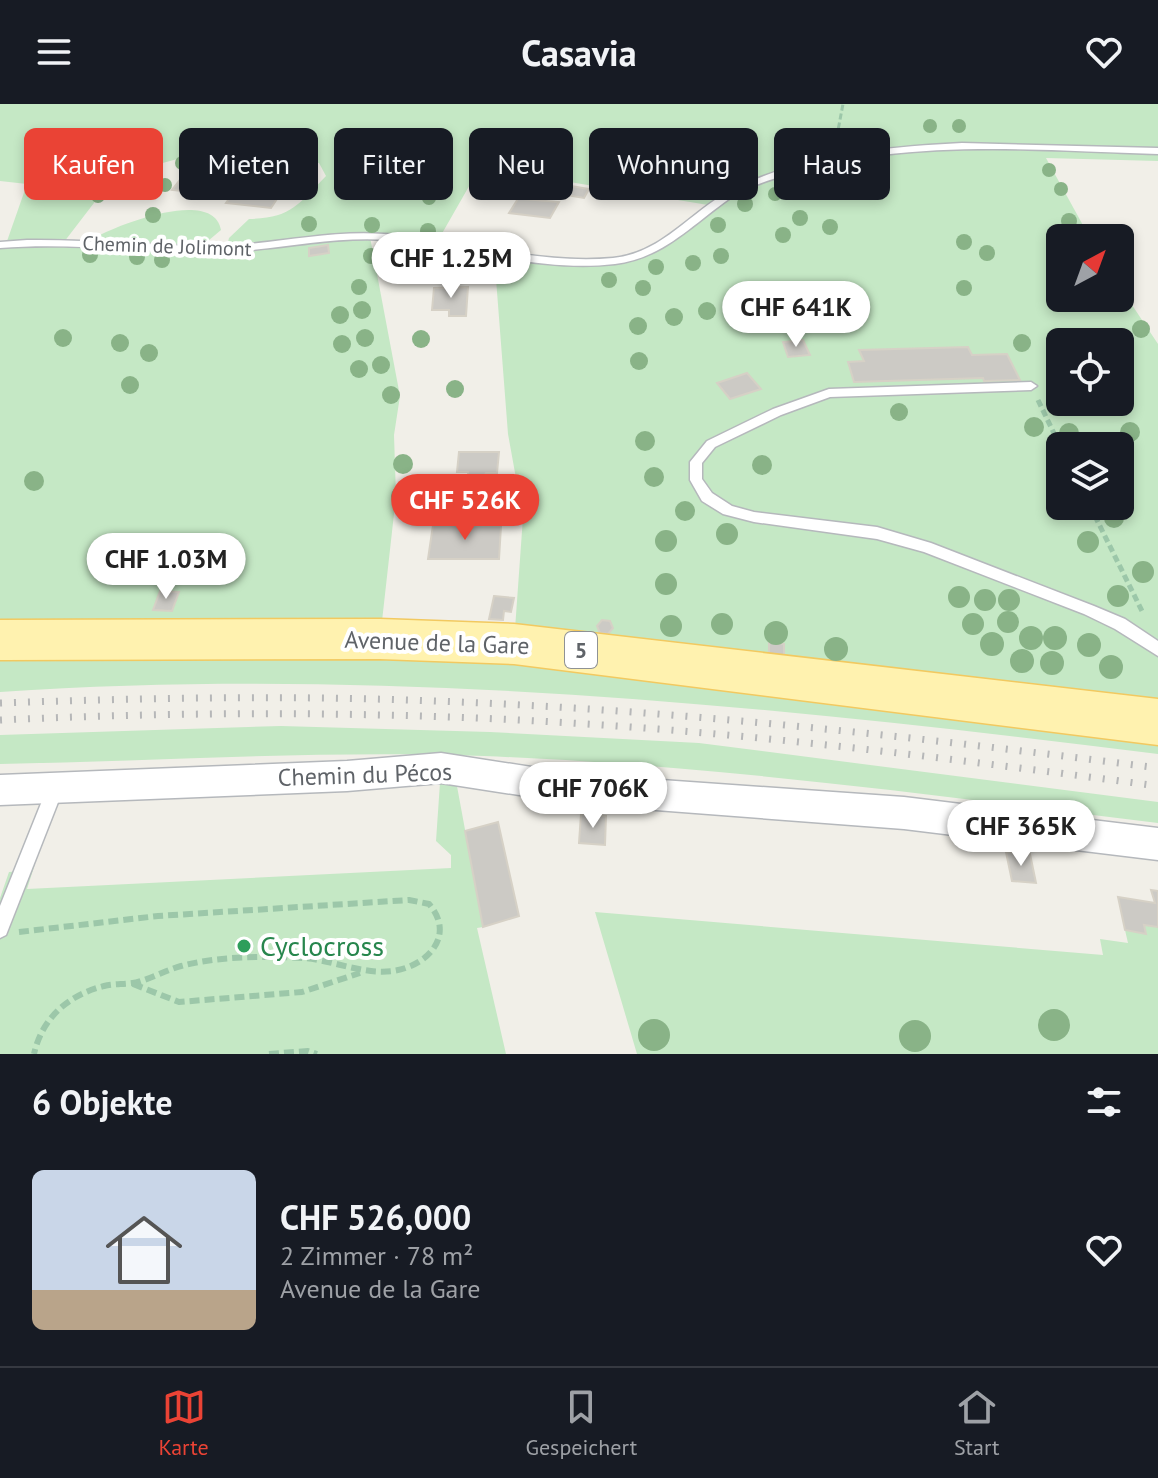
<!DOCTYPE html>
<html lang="de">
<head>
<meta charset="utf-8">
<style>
  body { margin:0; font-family:"PT Sans",sans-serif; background:#20242c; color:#f1f3f6; height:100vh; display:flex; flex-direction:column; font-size:30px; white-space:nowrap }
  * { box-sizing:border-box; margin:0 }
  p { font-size:26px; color:#9ea1a6 }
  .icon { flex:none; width:44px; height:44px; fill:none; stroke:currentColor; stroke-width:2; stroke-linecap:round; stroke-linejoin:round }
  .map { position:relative; height:950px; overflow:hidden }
  .details { display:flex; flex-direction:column; background:#171b24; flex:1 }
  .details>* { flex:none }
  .hud { position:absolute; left:24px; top:24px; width:1110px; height:72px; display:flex; gap:16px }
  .needle { width:52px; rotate:41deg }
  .controls { position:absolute; left:1046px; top:120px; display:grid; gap:16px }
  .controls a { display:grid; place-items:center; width:88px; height:88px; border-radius:12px; background:#171b24; box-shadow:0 4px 12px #0003; font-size:40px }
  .price { position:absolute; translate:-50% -68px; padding:0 18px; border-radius:28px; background:#fff; color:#222; font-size:26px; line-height:52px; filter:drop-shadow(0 2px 4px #0008) }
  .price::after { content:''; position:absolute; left:50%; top:48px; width:24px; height:18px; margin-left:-12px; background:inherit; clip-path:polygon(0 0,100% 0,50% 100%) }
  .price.selected { background:#ea4335; color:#fff }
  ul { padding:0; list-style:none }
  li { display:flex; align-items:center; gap:24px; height:200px; padding:0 32px }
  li+li { border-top:2px solid #363941 }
  li span { display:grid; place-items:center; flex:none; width:224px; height:160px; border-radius:12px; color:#555 }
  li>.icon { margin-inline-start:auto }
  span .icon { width:96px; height:96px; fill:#fffc; stroke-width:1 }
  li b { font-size:34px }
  h2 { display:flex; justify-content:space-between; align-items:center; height:96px; padding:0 32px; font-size:34px }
  .tag { padding:0 28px; border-radius:12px; background:#171b24; box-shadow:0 4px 12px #0003; font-size:28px; line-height:72px }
  .tag.selected { background:#ea4335; color:#fff }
  header { display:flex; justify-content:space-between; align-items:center; height:104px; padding:0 32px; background:#171b24; font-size:36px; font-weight:700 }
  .tabs { display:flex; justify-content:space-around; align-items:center; height:112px; border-top:2px solid #363941; background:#171b24; font-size:22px; color:#9ea1a6 }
  .tabs a { display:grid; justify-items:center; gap:4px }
  .tabs .selected { color:#ea4335 }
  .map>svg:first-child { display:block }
  .green { fill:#c5e8c5; fill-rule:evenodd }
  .building { fill:#cccac5; stroke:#d6d1c6; stroke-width:2 }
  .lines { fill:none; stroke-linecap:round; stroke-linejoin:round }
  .service-casing { stroke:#b5b8bc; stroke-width:3 }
  .minor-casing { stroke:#b5b8bc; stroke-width:3 }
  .primary-casing { stroke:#f2c960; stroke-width:3 }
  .path-far2 { stroke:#9cc7a9; stroke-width:3; stroke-dasharray:6 3; stroke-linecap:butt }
  .path-far1 { stroke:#9cc7a9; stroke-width:5; stroke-dasharray:7 4; stroke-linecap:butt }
  .path { stroke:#9cc7a9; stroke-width:6; stroke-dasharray:10 5; stroke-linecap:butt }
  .service { fill:#fff; fill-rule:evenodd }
  .minor { fill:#fff; fill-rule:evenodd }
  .primary { fill:#fff2af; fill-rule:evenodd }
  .rail { stroke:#b6b7b8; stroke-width:7; stroke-dasharray:2 12; stroke-linecap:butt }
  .tree { fill:#89b387 }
  .leisure-dot { fill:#2e9e5b; stroke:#fff; stroke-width:3 }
  .labels { text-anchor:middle; stroke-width:8; stroke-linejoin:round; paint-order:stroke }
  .far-street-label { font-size:20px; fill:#5f6368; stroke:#fff }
  .shield { fill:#fff; stroke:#8f9295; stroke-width:2 }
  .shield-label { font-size:22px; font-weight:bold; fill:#5f6368 }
  .street-label { font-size:24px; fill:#5f6368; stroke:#fff }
  .near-leisure-label { font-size:28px; fill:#27864d; stroke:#fff; text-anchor:start }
</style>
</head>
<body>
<header><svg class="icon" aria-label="menu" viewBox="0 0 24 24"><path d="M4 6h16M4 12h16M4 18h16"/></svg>Casavia<svg class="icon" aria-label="heart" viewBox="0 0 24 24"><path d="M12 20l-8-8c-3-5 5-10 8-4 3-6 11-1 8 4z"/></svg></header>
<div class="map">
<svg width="1158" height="950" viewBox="0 0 1158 950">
  <rect width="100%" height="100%" fill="#f1efe8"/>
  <g class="green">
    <path d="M0,0h1158v57l-112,-3 44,80h-30v60h60v-11l38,57v410c-387,-48 -768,-88 -1158,-62v-447l6,-1 21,-60 -27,-3zM203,48l116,11 7,13c-28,29 -35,42 -77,43l-20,19 -1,4 12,6 -38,-2 19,-16c-7,-42 -98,-7 -121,5l6,7h-42l53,-69 28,2 14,-11zM480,63l234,39 -64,46 -57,10 -99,-9 14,181 15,83 -9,126 -134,-4 16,-143 -2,-61 6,-39 -30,-159 66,7zM1060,238h60v60h-60zM1060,342h60v60h-60z"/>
    <path d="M281,622l209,6 209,11 459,59v21c-224,-28 -448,-58 -674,-67 -161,-6 -323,5 -484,8v-29z"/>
    <polygon points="441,664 454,666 483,823 477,824 506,950 0,950 0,794 9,768 22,767 35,760 27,785 451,764 451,751 436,737"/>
    <polygon points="595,808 1103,851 1100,835 1128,839 1125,826 1145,830 1144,821 1158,823 1158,950 637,950"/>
  </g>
  <g class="building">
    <polygon points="195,57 224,60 219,67 189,64"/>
    <polygon points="251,65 294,69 271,104 226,99"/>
    <polygon points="342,66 363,68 359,75 338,73"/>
    <polygon points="183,72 214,74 204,89 172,86"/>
    <polygon points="571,82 589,85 584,94 566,91"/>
    <polygon points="521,90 525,91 522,95 559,98 550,114 509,109"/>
    <polygon points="328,141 329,149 309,152 309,144"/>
    <polygon points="468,183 466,212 449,212 449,206 432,206 434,184"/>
    <polygon points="803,236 810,251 788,253 783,238"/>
    <polygon points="968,243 972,251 1007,250 1020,276 984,277 983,274 854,278 848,258 864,257 859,246"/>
    <polygon points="747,269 761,285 730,295 717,279"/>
    <polygon points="459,348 499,348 497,369 486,369 482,377 469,377 468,368 457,368"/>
    <polygon points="433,421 501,422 499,455 428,455"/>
    <polygon points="160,487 179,488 172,507 153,506"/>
    <polygon points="494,492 514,494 511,508 504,507 503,516 489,515"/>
    <polygon points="602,516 610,517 613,524 608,530 600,529 597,522"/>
    <polygon points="769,538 784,540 784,553 769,551"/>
    <polygon points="581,710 606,712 605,741 579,739"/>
    <polygon points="498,718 519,812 483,823 465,727"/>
    <polygon points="1006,748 1030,750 1036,779 1012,777"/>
    <polygon points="1151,786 1158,787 1158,823 1144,821 1146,830 1125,826 1118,793 1155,799"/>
  </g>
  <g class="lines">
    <defs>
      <g id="service">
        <path d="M962,39l196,5v6c-128,-4 -261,-17 -385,25 -15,5 -31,11 -44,20 -37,26 -66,59 -114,65 -76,9 -152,-18 -228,-24 -57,-4 -113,11 -169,12 -73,1 -145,-10 -218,-4v-6l27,-2c65,-1 129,7 194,6 54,-2 108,-16 163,-12 77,5 152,31 229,24 52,-5 80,-51 125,-71 69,-33 149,-40 224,-44z"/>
        <polygon points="1031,278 1037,282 1031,286 830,293 781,311 715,343 702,359 702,375 712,389 732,402 754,408 877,423 931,439 1094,502 1125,515 1158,537 1158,552 1115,525 1084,510 924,448 877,435 754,418 723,410 702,397 690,376 690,358 707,337 773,305 829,285"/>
        <polygon points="56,675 62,677 64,683 6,831 0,834 0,802 50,677"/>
      </g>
      <polygon id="minor" points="441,649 577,670 904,693 1158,724 1158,756 904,725 577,700 441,679 347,687 0,701 0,671 347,657"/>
      <polygon id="primary" points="380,515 514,520 1158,595 1158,641 514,560 380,555 0,556 0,516"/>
    </defs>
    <use href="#service" class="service-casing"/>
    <use href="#minor" class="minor-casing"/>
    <use href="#primary" class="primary-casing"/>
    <polyline class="path-far2" points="835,42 843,0"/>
    <g class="path-far1">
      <polyline points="1038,296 1060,342"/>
      <polyline points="1090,402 1143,509"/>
    </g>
    <g class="path">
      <path d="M19,828l139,-16 251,-16 20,4c27,31 -1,62 -36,67 -30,4 -60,-11 -90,-13 -40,-2 -84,-2 -122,8 -14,4 -27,11 -40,15 -12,4 -25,2 -37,5 -36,9 -62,32 -70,68"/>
      <polyline points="133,880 179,898 302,888 360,869"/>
      <polyline points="269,950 308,947 317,950"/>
    </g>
    <use href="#service" class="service"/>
    <use href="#minor" class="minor"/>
    <use href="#primary" class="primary"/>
    <g class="rail">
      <path d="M0,599c145,-5 290,-8 435,-2 242,9 483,36 723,67"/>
      <path d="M0,616c196,-9 391,-9 587,4 191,12 381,37 571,62"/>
    </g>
  </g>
  <g class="tree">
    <circle cx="930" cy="22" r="7"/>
    <circle cx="959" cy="22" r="7"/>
    <circle cx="182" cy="59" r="7"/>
    <circle cx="1049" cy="66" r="7"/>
    <circle cx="490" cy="69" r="7"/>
    <circle cx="530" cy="70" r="7"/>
    <circle cx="366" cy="77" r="7"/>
    <circle cx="165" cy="81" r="7"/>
    <circle cx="801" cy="81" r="7"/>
    <circle cx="399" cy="84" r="7"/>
    <circle cx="1061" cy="85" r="7"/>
    <circle cx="775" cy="90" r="7"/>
    <circle cx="98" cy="92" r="7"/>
    <circle cx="429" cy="94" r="7"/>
    <circle cx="745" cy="100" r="8"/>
    <circle cx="153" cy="111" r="8"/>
    <circle cx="800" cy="114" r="8"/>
    <circle cx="1069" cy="117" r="8"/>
    <circle cx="309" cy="120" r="8"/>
    <circle cx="372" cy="121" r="8"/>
    <circle cx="718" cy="121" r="8"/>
    <circle cx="830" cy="123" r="8"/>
    <circle cx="428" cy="127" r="8"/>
    <circle cx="783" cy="131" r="8"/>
    <circle cx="964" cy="138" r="8"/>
    <circle cx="987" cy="149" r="8"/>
    <circle cx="90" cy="151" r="8"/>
    <circle cx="371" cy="152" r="8"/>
    <circle cx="721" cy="152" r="8"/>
    <circle cx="137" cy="153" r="8"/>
    <circle cx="162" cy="156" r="8"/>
    <circle cx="693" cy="159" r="8"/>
    <circle cx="656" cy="163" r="8"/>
    <circle cx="609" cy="176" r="8"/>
    <circle cx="359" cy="183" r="8"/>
    <circle cx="643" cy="184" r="8"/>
    <circle cx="964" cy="184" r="8"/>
    <circle cx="760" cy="193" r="8"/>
    <circle cx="362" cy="206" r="9"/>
    <circle cx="707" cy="207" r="9"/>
    <circle cx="340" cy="211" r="9"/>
    <circle cx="674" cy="213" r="9"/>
    <circle cx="638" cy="222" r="9"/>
    <circle cx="1141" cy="225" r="9"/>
    <circle cx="63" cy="234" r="9"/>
    <circle cx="365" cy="234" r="9"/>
    <circle cx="421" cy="235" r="9"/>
    <circle cx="120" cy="239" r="9"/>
    <circle cx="1022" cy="239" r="9"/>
    <circle cx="342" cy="240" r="9"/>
    <circle cx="149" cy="249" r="9"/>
    <circle cx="639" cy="257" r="9"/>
    <circle cx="381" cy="261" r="9"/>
    <circle cx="359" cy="265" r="9"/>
    <circle cx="130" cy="281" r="9"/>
    <circle cx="455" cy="285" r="9"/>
    <circle cx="391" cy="291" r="9"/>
    <circle cx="899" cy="308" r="9"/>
    <circle cx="1034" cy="323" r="10"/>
    <circle cx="1130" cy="328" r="10"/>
    <circle cx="1069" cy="329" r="10"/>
    <circle cx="645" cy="337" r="10"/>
    <circle cx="403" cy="360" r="10"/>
    <circle cx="762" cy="361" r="10"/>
    <circle cx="654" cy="373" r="10"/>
    <circle cx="34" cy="377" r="10"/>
    <circle cx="401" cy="392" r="10"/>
    <circle cx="685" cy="407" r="10"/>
    <circle cx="1114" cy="414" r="10"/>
    <circle cx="727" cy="430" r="11"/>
    <circle cx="666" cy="437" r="11"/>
    <circle cx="1088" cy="438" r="11"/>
    <circle cx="1143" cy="468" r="11"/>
    <circle cx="666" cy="480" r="11"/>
    <circle cx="1118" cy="492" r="11"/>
    <circle cx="959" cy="493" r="11"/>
    <circle cx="985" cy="496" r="11"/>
    <circle cx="1009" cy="496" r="11"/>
    <circle cx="1008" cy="518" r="11"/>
    <circle cx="722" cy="520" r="11"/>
    <circle cx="973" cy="520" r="11"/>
    <circle cx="671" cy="522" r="11"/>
    <circle cx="776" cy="529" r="12"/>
    <circle cx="1031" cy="534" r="12"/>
    <circle cx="1055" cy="534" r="12"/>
    <circle cx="992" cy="540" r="12"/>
    <circle cx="1089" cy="541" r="12"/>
    <circle cx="836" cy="545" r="12"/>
    <circle cx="1022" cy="557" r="12"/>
    <circle cx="1052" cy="559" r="12"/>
    <circle cx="1111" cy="563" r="12"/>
    <circle cx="1054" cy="921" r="16"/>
    <circle cx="654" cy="931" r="16"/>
    <circle cx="915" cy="932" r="16"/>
  </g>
  <circle class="leisure-dot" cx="244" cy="842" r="8"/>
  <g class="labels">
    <g class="far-street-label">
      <text transform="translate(167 142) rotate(2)" y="7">Chemin de Jolimont</text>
    </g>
    <rect class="shield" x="565" y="528" width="32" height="36" rx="6"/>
    <g class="shield-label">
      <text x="581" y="554">5</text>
    </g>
    <g class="street-label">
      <text transform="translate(437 539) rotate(2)" y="8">Avenue de la Gare</text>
      <text transform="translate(365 671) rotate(-2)" y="8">Chemin du Pécos</text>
    </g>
    <g class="near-leisure-label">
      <text x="260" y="852">Cyclocross</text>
    </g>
  </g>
</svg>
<div class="controls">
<a><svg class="needle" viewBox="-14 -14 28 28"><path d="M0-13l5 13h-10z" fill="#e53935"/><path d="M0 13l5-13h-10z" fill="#9ea1a6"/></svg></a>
<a><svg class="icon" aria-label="locate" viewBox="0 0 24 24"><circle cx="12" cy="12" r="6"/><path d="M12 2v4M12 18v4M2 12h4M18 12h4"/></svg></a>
<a><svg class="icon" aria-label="layers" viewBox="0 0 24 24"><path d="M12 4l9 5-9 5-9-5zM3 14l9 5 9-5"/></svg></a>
</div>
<b class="price" style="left:451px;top:196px">CHF 1.25M</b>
<b class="price" style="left:796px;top:245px">CHF 641K</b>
<b class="price selected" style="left:465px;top:438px">CHF 526K</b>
<b class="price" style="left:166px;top:497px">CHF 1.03M</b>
<b class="price" style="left:593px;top:726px">CHF 706K</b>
<b class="price" style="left:1021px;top:764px">CHF 365K</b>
<div class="hud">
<a class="tag selected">Kaufen</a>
<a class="tag">Mieten</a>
<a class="tag">Filter</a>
<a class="tag">Neu</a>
<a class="tag">Wohnung</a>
<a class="tag">Haus</a>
</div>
</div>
<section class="details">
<h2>6 Objekte<svg class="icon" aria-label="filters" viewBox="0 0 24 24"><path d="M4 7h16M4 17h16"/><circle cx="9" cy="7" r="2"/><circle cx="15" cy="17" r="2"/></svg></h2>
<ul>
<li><span style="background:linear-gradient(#c9d6e8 75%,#b9a48a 0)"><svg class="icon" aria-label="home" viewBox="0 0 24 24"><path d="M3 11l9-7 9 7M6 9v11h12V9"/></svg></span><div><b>CHF 526,000</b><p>2 Zimmer · 78 m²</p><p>Avenue de la Gare</p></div><svg class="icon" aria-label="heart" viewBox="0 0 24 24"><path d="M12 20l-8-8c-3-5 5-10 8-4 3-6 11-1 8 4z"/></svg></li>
</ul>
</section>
<nav class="tabs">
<a class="selected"><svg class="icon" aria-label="map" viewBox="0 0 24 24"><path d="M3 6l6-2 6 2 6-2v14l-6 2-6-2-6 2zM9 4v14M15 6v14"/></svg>Karte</a>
<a><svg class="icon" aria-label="saved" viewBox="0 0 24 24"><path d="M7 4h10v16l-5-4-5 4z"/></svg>Gespeichert</a>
<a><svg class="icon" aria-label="home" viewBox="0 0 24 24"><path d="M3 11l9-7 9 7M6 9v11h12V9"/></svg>Start</a>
</nav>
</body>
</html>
